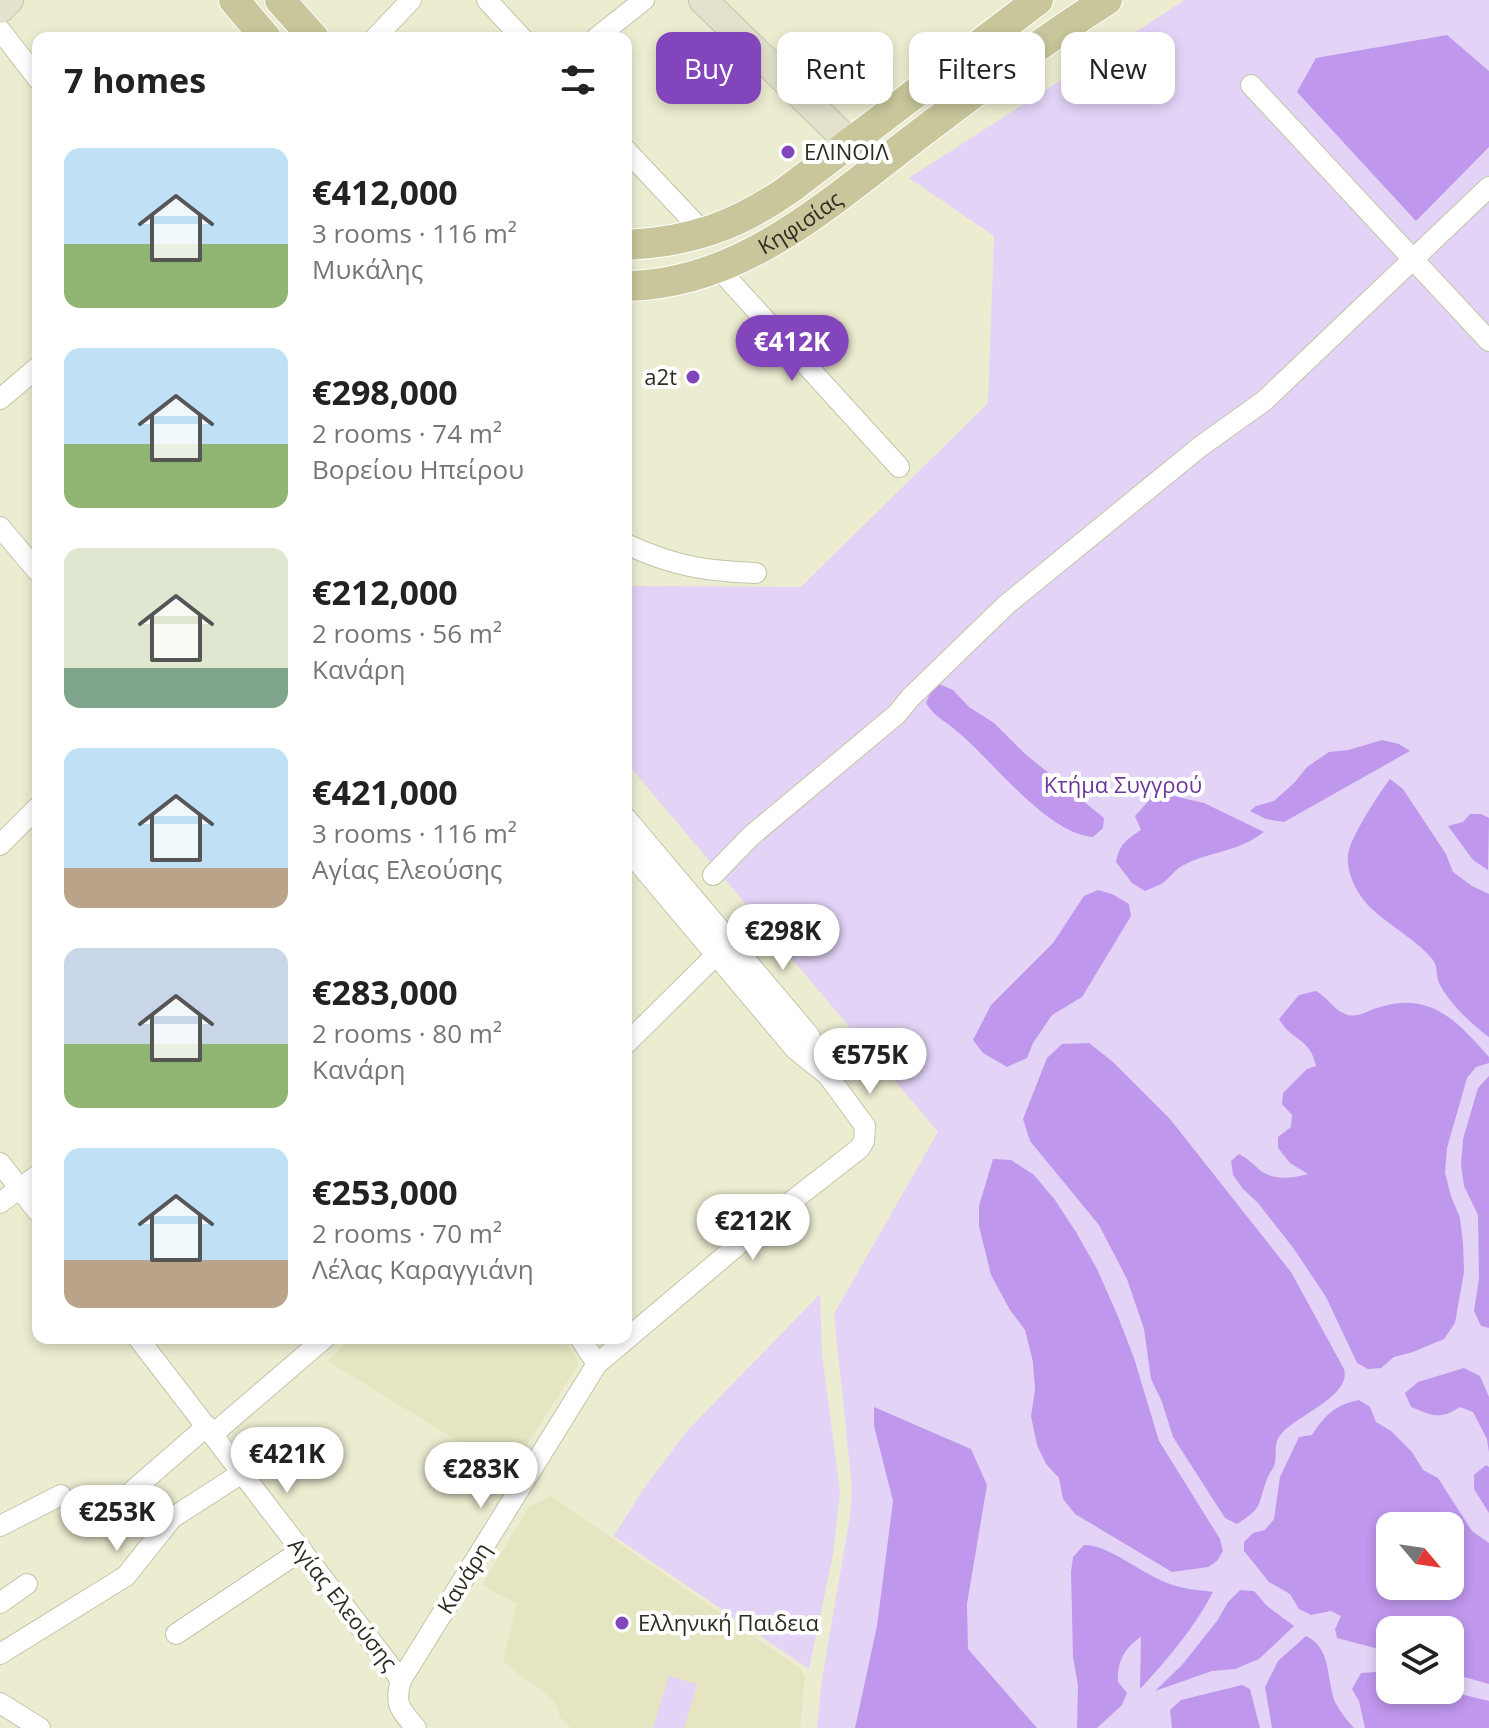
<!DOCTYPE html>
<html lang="en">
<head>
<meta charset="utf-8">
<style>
  body { margin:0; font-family:"Open Sans",sans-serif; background:#f6f6f6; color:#222; height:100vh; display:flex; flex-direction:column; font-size:30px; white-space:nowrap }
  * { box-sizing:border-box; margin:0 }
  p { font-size:26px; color:#767676 }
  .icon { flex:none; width:44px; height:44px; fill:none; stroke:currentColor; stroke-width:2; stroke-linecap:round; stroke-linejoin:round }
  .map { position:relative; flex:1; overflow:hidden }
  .sheet { position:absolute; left:32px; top:32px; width:600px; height:1312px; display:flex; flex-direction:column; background:#fff; border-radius:16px; box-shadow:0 4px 12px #0003 }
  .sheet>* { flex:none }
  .banner { position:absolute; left:656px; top:32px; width:712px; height:72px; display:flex; gap:16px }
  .needle { width:52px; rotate:119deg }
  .controls { position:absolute; left:1376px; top:1512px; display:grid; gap:16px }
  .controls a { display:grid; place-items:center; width:88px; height:88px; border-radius:16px; background:#fff; box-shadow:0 4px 12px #0003; font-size:40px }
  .price { position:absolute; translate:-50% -68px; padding:0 18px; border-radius:28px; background:#fff; color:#222; font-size:26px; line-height:52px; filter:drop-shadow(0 2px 4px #0008) }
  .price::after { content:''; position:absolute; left:50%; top:48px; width:24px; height:18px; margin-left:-12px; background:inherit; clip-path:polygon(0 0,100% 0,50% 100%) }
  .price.selected { background:#8345bb; color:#fff }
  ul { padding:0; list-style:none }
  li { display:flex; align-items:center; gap:24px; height:200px; padding:0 32px }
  li span { display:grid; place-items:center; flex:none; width:224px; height:160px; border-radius:16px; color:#555 }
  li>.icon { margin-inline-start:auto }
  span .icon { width:96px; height:96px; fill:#fffc; stroke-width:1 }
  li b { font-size:34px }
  h2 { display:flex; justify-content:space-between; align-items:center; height:96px; padding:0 32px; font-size:34px }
  .chip { padding:0 28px; border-radius:16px; background:#fff; box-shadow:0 4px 12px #0003; font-size:28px; line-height:72px }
  .chip.selected { background:#8345bb; color:#fff }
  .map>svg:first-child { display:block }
  .built { fill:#e5e5c1 }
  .green { fill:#e3d4f7; fill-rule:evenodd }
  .forest { fill:#bf97ec; fill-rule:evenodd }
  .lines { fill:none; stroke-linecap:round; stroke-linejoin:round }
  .street-casing { stroke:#c4c4aa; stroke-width:22 }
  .secondary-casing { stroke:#c4c4aa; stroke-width:30 }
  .primary-casing { stroke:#fff; stroke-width:32 }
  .street { stroke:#fff; stroke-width:20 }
  .secondary { stroke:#e3e2cd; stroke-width:28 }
  .primary { stroke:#c8c69a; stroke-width:30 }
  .poi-dot { fill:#8345bb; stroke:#fff; stroke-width:3 }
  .labels { text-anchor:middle; stroke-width:8; stroke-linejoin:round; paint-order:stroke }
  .poi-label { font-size:22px; fill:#2c2c21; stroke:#fff; text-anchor:start }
  .street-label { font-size:22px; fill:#2c2c21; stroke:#fff }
  .park-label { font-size:22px; fill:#6a3799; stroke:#fff }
</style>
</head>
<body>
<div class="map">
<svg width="1489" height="1728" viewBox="0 0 1489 1728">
  <rect width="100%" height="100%" fill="#ececd1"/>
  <g class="built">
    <polygon points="351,1338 562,1338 579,1363 509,1473 328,1361"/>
    <polygon points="551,1496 801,1669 805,1677 800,1728 571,1728 560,1717 555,1701 503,1662 517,1604 482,1585 529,1507"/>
  </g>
  <g class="green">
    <path d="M1185,0h304v1728h-672l5,-49 28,-163 2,-28 -18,-174 104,-182 -312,-370v-176l175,1 187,-184 6,-167 -85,-58zM1390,1526h60v60h-60zM1390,1630h60v60h-60z"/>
    <polygon points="820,1294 822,1354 840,1492 833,1555 809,1669 614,1536 644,1488 687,1431"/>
    <polygon points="669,1676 697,1684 684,1728 653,1728"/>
  </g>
  <g class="forest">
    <polygon points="1447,35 1489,71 1489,147 1416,221 1297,92 1316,58"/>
    <path d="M939,684l14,6 16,17 25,16 30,30 80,65 -1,10 -10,9c-46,-3 -100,-76 -135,-105 -11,-10 -24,-15 -32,-29l4,-10z"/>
    <polygon points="1382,740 1399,744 1410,751 1284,822 1266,819 1250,811 1256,806 1274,801 1295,782 1307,767 1329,752 1348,750"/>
    <path d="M1390,779l13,10 43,65 7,18 19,14 17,8v143c-18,-13 -40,-34 -50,-54 -3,-7 -1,-16 -6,-23 -17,-21 -42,-33 -61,-51 -14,-13 -26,-35 -24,-55 2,-16 31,-61 42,-75z"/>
    <path d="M1161,793l43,10 60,29c-29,22 -53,18 -82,34 -8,4 -12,12 -19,17 -5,3 -12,5 -18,8l-13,-8 -16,-21c3,-17 11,-23 25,-32l-6,-14 18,-20z"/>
    <polygon points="1470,814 1481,814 1489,818 1488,870 1473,860 1448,826 1463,822"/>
    <polygon points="1098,890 1112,894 1129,904 1131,916 1082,997 1052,1015 1033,1043 1027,1058 1007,1067 983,1053 973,1040 991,1005 1053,943 1084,896"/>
    <path d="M1316,991c11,6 17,18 29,23 13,5 23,-4 35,-7 51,-16 78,15 109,50v6l-13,4 -9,11 -20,70 -2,25 6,23 9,22 3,25 1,29 -9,51 -11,16 -31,13 -19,5 -13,11 -13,1 -11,-6 -31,-66 -32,-48 -36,-46 -15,-14 -10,-14 -2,-14 8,-7c10,5 13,10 22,17 15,10 31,7 47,3l-18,-11 -12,-15v-11l13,-10 1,-12 -10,-11 1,-11 24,-24 9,-3c-6,-29 -24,-24 -37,-47l20,-24z"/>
    <path d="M1089,1043l24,19 57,57 121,153 53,97c8,26 -46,46 -62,64 -9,9 -5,18 -7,29 -1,7 -6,11 -8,17 -10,27 -3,28 -30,45l-12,-6 -52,-81 -11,-35 -11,-23 -7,-50 -17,-50 -28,-54 -69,-84 -7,-22 24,-61 15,-14z"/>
    <polygon points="1489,1076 1489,1328 1481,1326 1474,1311 1479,1279 1478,1215 1464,1186 1461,1164 1463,1139 1478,1088"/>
    <polygon points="993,1159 1011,1160 1034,1175 1055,1200 1076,1232 1097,1269 1117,1314 1134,1358 1159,1441 1220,1539 1223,1551 1217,1561 1208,1567 1172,1572 1075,1514 1063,1499 1059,1478 1046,1464 1037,1445 1031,1416 1035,1390 1033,1362 1025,1330 1010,1310 991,1275 979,1226 979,1206"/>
    <path d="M1464,1368l16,8 9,21v56l-2,-14 -14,-27 -13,-5c-20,13 -27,9 -49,0l-6,-14 13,-11z"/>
    <path d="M1359,1400l11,7 6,15 15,9 21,21 11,18 15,8 34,53 17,12v141l-39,-11v-43h-60v22l-53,-14 -2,-9 6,-13 -10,-5 -20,4 -12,-6 -9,-15 -21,-12 -25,-31v-9l9,-9 12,-3 9,-11 6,-42 19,-40 13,-2c13,-20 23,-30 47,-35zM1390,1526h60v60h-60z"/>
    <polygon points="874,1407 971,1449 987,1485 967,1604 968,1649 1037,1728 855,1728 877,1626 893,1501 874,1426"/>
    <polygon points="1486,1465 1489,1467 1489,1513 1474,1489 1474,1475"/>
    <path d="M1084,1545c26,0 59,30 86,39 13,5 29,6 43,8 -18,35 -46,68 -73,97l1,-52c-17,11 -24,25 -23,45l9,11 -5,12 -25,23h-20l1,-43 -5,-28 -2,-85 2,-15z"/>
    <polygon points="1240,1590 1254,1591 1267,1606 1294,1626 1259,1659 1235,1669 1212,1671 1155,1691 1182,1665 1217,1621 1228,1602"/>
    <path d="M1306,1636c26,12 20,43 29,66 5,10 12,18 19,26h-82l-7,-41 13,-26z"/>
    <polygon points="1390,1671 1390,1690 1444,1690 1489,1701 1489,1728 1365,1728 1359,1701 1352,1689 1361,1673"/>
    <polygon points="1242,1685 1250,1689 1260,1728 1172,1728 1170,1710 1181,1700"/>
  </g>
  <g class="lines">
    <defs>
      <g id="street">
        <polyline points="487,0 522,38"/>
        <polyline points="0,30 38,79"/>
        <polyline points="375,38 411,0"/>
        <polyline points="596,38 644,0"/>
        <polyline points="1251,85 1489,341"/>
        <polyline points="626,150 704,233"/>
        <polyline points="718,268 899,467"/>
        <polyline points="0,399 38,367"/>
        <polyline points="0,527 38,572"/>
        <path d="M626,544c47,22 79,27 130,29"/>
        <polyline points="0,845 38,807"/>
        <polyline points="626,848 795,1049 826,1074"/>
        <polyline points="713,875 751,836 897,714 910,698 1006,605 1201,446 1264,401 1489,187"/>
        <polyline points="626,1044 723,948"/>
        <polyline points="0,1163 38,1212"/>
        <polyline points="0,1203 38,1175"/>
        <polyline points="138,1338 401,1680"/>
        <polyline points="580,1338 597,1364"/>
        <polyline points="213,1434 325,1338"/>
        <polyline points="93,1525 207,1426"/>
        <polyline points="0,1526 61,1495"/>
        <polyline points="0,1603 27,1584"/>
        <polyline points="176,1634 302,1550"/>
        <polyline points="0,1654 126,1576 172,1518 242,1473"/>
        <polyline points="0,1703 40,1728"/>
        <path d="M416,1728c-16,-19 -22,-23 -15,-48l196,-316 167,-141 96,-75 4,-7 1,-15 -36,-49 -20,-42 -183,-217"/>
      </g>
      <g id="secondary">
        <polyline points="703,0 850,143"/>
        <polyline points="0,9 9,0"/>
      </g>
      <g id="primary">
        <polyline points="234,0 266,38"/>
        <polyline points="280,0 314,38"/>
        <path d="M626,245c64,-3 110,-19 162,-55l250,-190"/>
        <path id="s1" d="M626,286c114,-1 202,-82 287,-147 63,-48 127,-97 194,-139"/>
      </g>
    </defs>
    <use href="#street" class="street-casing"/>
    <use href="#secondary" class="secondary-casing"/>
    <use href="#primary" class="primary-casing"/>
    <use href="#street" class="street"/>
    <use href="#secondary" class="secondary"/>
    <use href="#primary" class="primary"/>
  </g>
  <g class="poi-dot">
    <circle cx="788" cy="152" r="8"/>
    <circle cx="693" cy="377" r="8"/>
    <circle cx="622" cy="1623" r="8"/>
  </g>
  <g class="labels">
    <g class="poi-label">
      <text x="804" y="160">ΕΛΙΝΟΙΛ</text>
      <text x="677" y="385" text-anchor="end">a2t</text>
      <text x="638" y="1631">Ελληνική Παιδεια</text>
    </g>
    <g class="street-label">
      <text dy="8" stroke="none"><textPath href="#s1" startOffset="188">Κηφισίας</textPath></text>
      <text transform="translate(464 1578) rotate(-58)" y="8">Κανάρη</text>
      <text transform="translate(343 1604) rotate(52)" y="8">Αγίας Ελεούσης</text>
    </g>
    <g class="park-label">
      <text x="1123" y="793">Κτήμα Συγγρού</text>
    </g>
  </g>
</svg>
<div class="controls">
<a><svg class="needle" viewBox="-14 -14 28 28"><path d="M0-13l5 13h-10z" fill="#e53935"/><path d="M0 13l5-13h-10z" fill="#767676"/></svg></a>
<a><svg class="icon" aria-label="layers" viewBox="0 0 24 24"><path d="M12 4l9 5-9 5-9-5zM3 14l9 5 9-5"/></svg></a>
</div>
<b class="price selected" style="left:792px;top:383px">€412K</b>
<b class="price" style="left:783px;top:972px">€298K</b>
<b class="price" style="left:870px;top:1096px">€575K</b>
<b class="price" style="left:753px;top:1262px">€212K</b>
<b class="price" style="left:287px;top:1495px">€421K</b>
<b class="price" style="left:481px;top:1510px">€283K</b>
<b class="price" style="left:117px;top:1553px">€253K</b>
<div class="banner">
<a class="chip selected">Buy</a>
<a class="chip">Rent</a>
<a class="chip">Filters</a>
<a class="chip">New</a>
</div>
<section class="sheet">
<h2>7 homes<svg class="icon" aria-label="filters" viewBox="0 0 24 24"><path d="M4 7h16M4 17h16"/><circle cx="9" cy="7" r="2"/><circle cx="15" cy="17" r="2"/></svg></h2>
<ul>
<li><span style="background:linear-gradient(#bfe0f5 60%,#8fb573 0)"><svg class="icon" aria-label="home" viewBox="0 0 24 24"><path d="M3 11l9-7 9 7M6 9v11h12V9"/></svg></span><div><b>€412,000</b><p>3 rooms · 116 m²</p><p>Μυκάλης</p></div></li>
<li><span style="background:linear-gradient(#bfe0f5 60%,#8fb573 0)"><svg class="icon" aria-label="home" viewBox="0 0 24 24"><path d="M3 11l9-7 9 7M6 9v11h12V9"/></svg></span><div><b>€298,000</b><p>2 rooms · 74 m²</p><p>Βορείου Ηπείρου</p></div></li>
<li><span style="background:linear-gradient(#dfe7d0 75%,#7fa58c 0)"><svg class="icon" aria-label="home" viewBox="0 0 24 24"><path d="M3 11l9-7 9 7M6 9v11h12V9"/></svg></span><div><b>€212,000</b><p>2 rooms · 56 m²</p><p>Κανάρη</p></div></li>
<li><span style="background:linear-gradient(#bfe0f5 75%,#b9a48a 0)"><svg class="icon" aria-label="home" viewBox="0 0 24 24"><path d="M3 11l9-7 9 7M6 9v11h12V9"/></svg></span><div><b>€421,000</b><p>3 rooms · 116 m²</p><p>Αγίας Ελεούσης</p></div></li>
<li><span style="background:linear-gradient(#c9d6e8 60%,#8fb573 0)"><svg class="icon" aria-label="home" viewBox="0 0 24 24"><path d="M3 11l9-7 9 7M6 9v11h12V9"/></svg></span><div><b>€283,000</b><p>2 rooms · 80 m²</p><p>Κανάρη</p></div></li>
<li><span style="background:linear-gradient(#bfe0f5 70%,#b9a48a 0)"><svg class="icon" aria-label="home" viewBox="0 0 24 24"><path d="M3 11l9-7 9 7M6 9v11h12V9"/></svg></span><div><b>€253,000</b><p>2 rooms · 70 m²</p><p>Λέλας Καραγγιάνη</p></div></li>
</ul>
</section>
</div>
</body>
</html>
